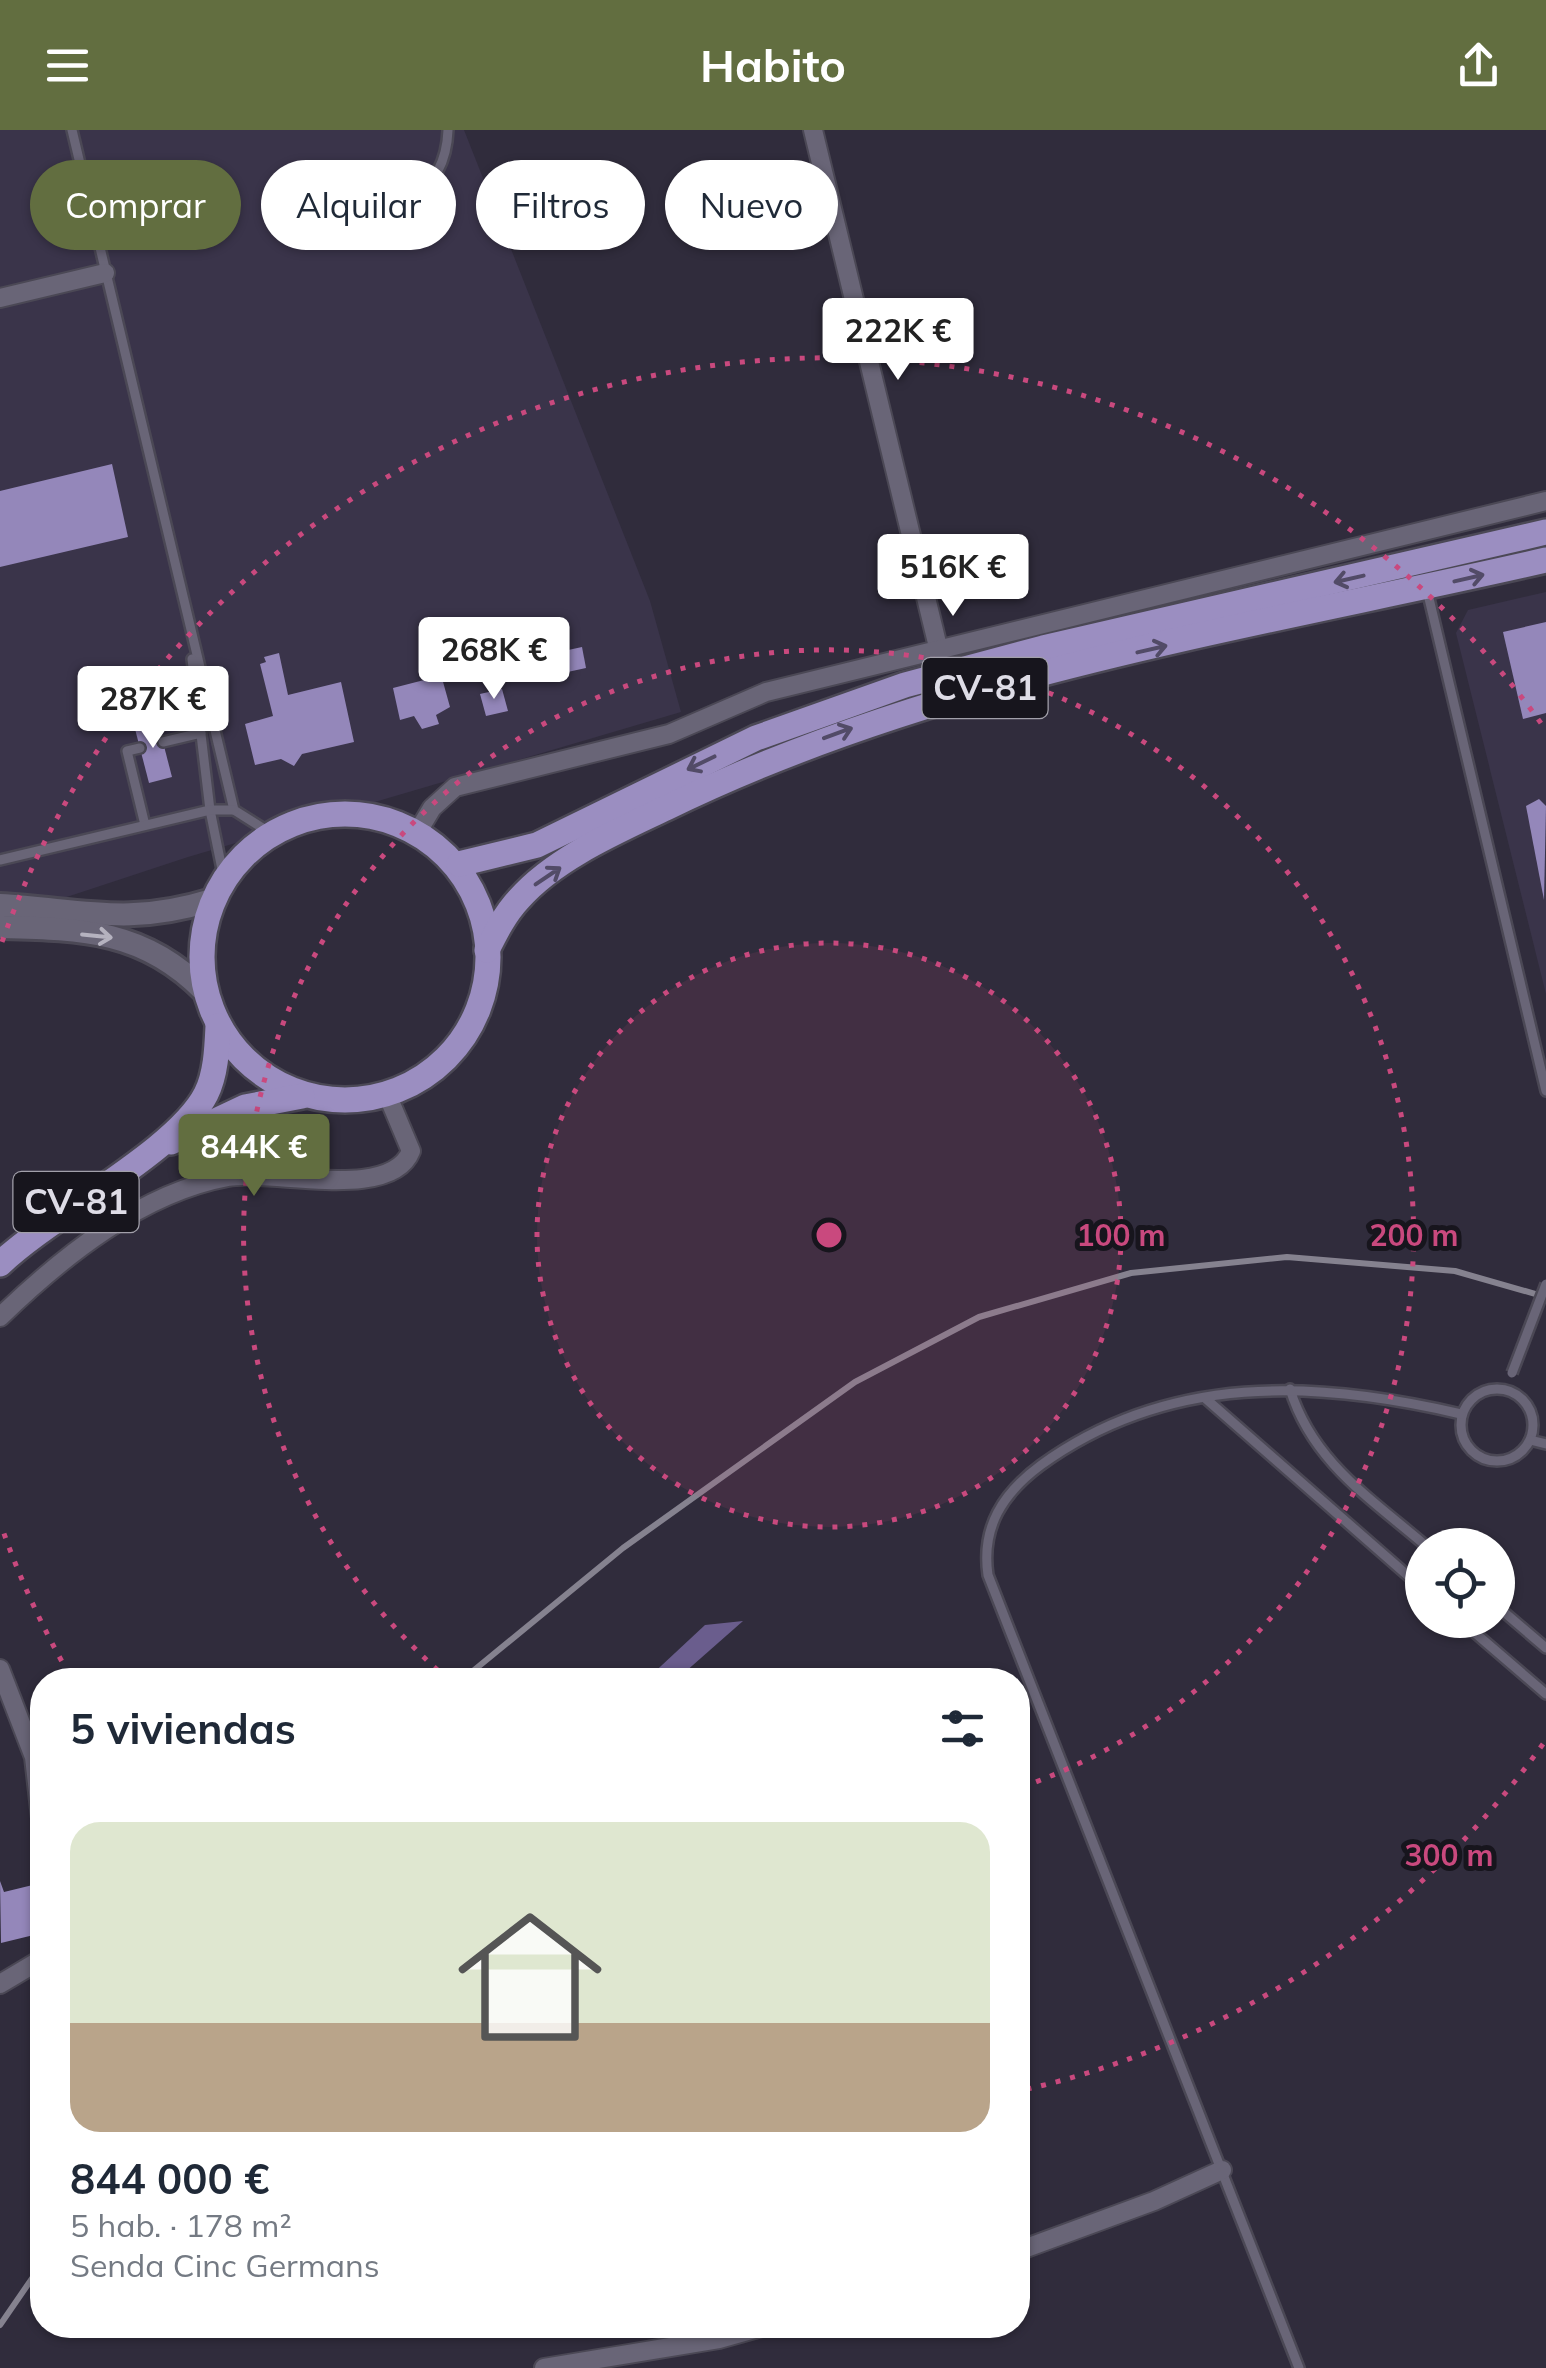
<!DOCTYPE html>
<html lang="es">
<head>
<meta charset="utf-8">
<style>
  body { margin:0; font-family:Mulish,sans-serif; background:#f2f2f3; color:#1f2937; height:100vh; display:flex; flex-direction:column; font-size:38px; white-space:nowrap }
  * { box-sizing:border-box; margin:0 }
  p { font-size:32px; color:#747a83 }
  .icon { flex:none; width:55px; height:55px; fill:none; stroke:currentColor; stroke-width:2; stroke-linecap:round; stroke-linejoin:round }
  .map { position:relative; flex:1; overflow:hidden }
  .side { position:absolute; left:30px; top:1538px; width:1000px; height:670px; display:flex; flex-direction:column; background:#fff; border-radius:40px; box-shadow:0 2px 8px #0004 }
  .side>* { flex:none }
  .banner { position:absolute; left:30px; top:30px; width:1000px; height:90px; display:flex; gap:20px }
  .tools { position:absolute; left:1405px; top:1398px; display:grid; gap:20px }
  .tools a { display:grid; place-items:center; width:110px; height:110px; border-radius:50%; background:#fff; box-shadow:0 2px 8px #0004; font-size:50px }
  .price { position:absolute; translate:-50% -85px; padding:0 22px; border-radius:10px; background:#fff; color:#222; font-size:32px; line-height:65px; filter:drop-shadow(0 2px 5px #0008) }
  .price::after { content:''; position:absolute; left:50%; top:60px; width:30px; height:22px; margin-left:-15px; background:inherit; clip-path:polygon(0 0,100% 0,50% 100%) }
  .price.on { background:#626e40; color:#fff }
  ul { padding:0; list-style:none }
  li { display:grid; align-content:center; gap:20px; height:530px; padding:0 40px }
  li+li { border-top:2px solid #e0e1e3 }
  li span { display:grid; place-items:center; height:310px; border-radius:30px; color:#555 }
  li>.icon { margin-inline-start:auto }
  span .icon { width:180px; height:180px; fill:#fffc; stroke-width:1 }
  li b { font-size:42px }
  h2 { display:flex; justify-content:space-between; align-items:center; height:120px; padding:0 40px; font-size:42px }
  .pill { padding:0 35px; border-radius:45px; background:#fff; box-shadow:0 2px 8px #0004; font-size:35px; line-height:90px }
  .pill.on { background:#626e40; color:#fff }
  header { display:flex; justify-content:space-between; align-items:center; height:130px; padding:0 40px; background:#626e40; color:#fff; font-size:45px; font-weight:700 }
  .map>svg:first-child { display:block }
  .built { fill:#3a344a }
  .forest { fill:#6a5d8d }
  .building { fill:#9487ba }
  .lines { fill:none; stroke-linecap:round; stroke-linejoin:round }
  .service-casing { stroke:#4b4855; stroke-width:14 }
  .minor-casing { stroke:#4b4855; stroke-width:22 }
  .tertiary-casing { stroke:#4b4855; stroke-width:28 }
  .primary-casing { stroke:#4b4855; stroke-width:30 }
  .service { stroke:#696577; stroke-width:9 }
  .minor { stroke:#696577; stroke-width:18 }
  .tertiary { stroke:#696577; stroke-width:22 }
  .primary { stroke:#9b8ec1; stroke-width:25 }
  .rail { stroke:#85828f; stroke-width:6 }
  .service-bridge-casing { stroke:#4b4855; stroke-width:14; stroke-linecap:butt }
  .service-bridge { stroke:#696577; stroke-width:9 }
  .oneway { stroke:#524b67 }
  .oneway2 { stroke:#b5b2bf }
  .ring { fill:none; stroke:#c9497e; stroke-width:5; stroke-dasharray:5 10 }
  .labels { text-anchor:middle; stroke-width:10; stroke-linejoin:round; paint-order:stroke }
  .shield { fill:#17151d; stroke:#a2a0aa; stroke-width:2.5 }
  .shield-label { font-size:35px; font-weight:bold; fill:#dedce6 }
  .centre { fill:#c9497e; stroke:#17151d; stroke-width:5 }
  .ring-label { font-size:30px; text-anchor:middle; font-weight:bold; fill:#c9497e; stroke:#17151d; stroke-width:10; stroke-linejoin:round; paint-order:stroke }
</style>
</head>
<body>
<header><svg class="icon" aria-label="menu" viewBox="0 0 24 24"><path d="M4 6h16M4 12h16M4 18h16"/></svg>Habito<svg class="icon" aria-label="share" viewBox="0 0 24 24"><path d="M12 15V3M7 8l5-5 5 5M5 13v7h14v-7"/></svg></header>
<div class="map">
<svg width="1546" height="2238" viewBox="0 0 1546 2238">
  <rect width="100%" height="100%" fill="#302c3c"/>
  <g class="built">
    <polygon points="0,0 464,0 650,471 681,582 188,727 0,789"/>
    <polygon points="1546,462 1546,864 1456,503 1468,480"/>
  </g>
  <polygon class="forest" points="743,1491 676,1550 646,1550 705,1495"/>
  <g class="building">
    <polygon points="112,334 128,407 0,437 0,361"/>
    <polygon points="1546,492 1546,583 1523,589 1503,502"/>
    <polygon points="582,517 586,538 540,548 536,527"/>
    <polygon points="279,523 288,565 341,552 354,612 302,624 294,636 281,629 255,635 245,594 273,586 260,534 266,532 264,527"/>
    <polygon points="440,541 450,577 436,585 439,594 422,599 414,586 400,590 393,558 428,549 427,545"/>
    <polygon points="502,559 508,581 486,586 480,564"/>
    <polygon points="157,589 172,647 149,653 134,595"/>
    <polygon points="1539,669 1546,676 1544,770 1526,676"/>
    <polygon points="0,1751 4,1762 41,1753 42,1803 1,1813"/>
  </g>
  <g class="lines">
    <defs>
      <g id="service">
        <polyline points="72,0 234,680 272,704"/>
        <path d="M303,100c65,-16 142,-17 145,-100"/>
        <polyline points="1427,460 1546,961"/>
        <polyline points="192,529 210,680 224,749"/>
        <polyline points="163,612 201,603"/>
        <polyline points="140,618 127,621 145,695"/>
        <polyline points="0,730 210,680 234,680"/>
        <circle cx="1497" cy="1295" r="36"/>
        <path d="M1290,1259c22,72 80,109 135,156"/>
        <polyline points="1205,1268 1422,1458"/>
        <polyline points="1530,1310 1546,1314"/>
        <polyline points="1498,1477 1546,1518"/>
        <polyline points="1460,1490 1546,1564"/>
        <path d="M1299,2238l-311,-793c-7,-48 15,-82 53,-110 127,-92 275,-85 420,-51"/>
      </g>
      <g id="minor">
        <polyline points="813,0 938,517"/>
        <polyline points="0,168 105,143"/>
        <polyline points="417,703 432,678 455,657 669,604 766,562 1546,371"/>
        <path d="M0,1187c62,-60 141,-124 228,-140 44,-8 163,25 183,-26l-24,-57"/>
        <polyline points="0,1539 34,1627 42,1697"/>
        <polyline points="0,1854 42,1829"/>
        <polyline points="1018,2121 1154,2071 1222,2040"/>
        <polyline points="544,2238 719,2209 769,2195"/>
      </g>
      <g id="tertiary">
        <path d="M0,775c84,5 128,21 212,-5"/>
        <path d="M0,797c83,2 144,3 204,64"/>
      </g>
      <g id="primary">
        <circle cx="345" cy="827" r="143"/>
        <polyline points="459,734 537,715 756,608 905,555 1043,518 1546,402"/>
        <path d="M487,820c9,-18 18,-36 32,-51 36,-41 99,-68 147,-91 276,-135 583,-180 880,-248"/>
        <polyline points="171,1012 245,977 302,966"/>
        <path d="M0,1134c52,-50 177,-113 206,-170 10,-20 11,-46 12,-68"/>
      </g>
    </defs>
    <use href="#service" class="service-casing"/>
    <use href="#minor" class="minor-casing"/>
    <use href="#tertiary" class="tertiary-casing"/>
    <use href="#primary" class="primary-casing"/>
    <use href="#service" class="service"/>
    <use href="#minor" class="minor"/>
    <use href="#tertiary" class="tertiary"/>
    <use href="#primary" class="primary"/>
    <g class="rail">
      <polyline points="462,1550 623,1418 855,1252 979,1187 1131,1143 1287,1127 1455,1141 1546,1167"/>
      <polyline points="0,2195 42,2134"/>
    </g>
    <defs>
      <polyline id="service-bridge" points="1512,1243 1546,1154"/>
    </defs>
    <use href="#service-bridge" class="service-bridge-casing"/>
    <use href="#service-bridge" class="service-bridge"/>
  </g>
  <defs><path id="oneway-shaft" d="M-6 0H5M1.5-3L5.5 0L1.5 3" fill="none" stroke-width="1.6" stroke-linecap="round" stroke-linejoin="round" transform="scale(2.5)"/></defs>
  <g class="oneway">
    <use href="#oneway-shaft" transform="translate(1469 448) rotate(-13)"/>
    <use href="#oneway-shaft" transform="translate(1349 449) rotate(167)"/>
    <use href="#oneway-shaft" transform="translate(1152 519) rotate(-13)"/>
    <use href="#oneway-shaft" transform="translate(838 603) rotate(-20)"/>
    <use href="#oneway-shaft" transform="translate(701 633) rotate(154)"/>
    <use href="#oneway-shaft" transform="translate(548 746) rotate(-34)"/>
  </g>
  <use class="oneway2" href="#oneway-shaft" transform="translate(97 806) rotate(6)"/>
  <circle cx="829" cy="1105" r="292" fill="#c9497e" fill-opacity=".12"/>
  <g class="ring">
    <circle cx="829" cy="1105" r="292"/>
    <path d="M449 1550A585 585 0 1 1 1019 1658"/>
    <path d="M1543 1614A877 877 0 0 1 1019 1961M69 1544A877 877 0 0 1 2 1398M2 812A877 877 0 0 1 1543 596"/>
  </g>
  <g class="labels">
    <g class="shield">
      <rect x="922.5" y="528" width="125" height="60" rx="8"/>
      <rect x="13.5" y="1042" width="125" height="60" rx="8"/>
    </g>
    <g class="shield-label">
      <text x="985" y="570">CV-81</text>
      <text x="76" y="1084">CV-81</text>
    </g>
  </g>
  <circle cx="829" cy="1105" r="15" class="centre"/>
  <g class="ring-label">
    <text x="1121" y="1116">100 m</text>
    <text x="1414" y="1116">200 m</text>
    <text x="1449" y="1736">300 m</text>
  </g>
</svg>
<div class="tools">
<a><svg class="icon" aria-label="locate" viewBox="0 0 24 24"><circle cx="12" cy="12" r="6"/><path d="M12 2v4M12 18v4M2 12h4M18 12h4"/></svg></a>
</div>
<b class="price" style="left:898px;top:253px">222K €</b>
<b class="price" style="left:953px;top:489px">516K €</b>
<b class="price" style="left:494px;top:572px">268K €</b>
<b class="price" style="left:153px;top:621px">287K €</b>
<b class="price on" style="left:254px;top:1069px">844K €</b>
<div class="banner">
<a class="pill on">Comprar</a>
<a class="pill">Alquilar</a>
<a class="pill">Filtros</a>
<a class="pill">Nuevo</a>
</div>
<section class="side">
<h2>5 viviendas<svg class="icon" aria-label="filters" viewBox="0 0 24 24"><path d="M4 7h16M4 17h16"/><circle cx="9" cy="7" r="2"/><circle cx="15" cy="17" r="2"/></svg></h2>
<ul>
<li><span style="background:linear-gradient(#dfe7d0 65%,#b9a48a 0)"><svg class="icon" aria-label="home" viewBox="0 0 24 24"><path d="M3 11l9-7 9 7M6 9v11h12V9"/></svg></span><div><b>844 000 €</b><p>5 hab. · 178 m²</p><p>Senda Cinc Germans</p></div></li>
</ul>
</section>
</div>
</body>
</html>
